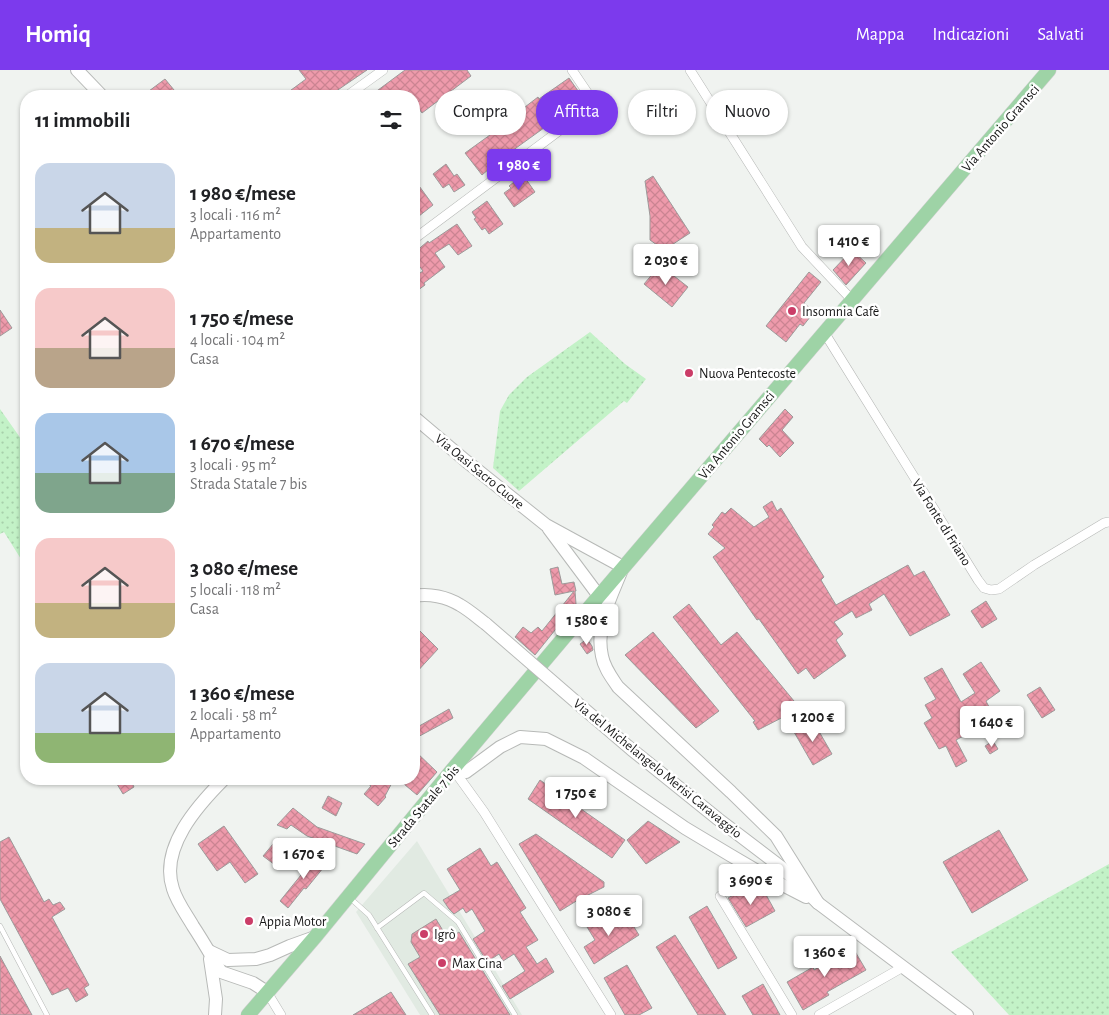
<!DOCTYPE html>
<html lang="it">
<head>
<meta charset="utf-8">
<style>
  body { margin:0; font-family:"Alegreya Sans",sans-serif; background:#f6f6f6; color:#202124; height:100vh; display:flex; flex-direction:column; font-size:19px; white-space:nowrap }
  * { box-sizing:border-box; margin:0 }
  p { font-size:16px; color:#757577 }
  .icon { flex:none; width:28px; height:28px; fill:none; stroke:currentColor; stroke-width:2; stroke-linecap:round; stroke-linejoin:round }
  .map { position:relative; flex:1; overflow:hidden }
  .sheet { position:absolute; left:20px; top:20px; width:400px; height:695px; display:flex; flex-direction:column; background:#fff; border-radius:20px; box-shadow:0 1px 4px #0004 }
  .sheet>* { flex:none }
  .banner { position:absolute; left:435px; top:20px; width:475px; height:45px; display:flex; gap:10px }
  .price { position:absolute; translate:-50% -42px; padding:0 11px; border-radius:5px; background:#fff; color:#222; font-size:16px; line-height:32px; filter:drop-shadow(0 1px 2px #0008) }
  .price::after { content:''; position:absolute; left:50%; top:30px; width:15px; height:11px; margin-left:-8px; background:inherit; clip-path:polygon(0 0,100% 0,50% 100%) }
  .price.current { background:#7c3aed; color:#fff }
  ul { padding:0; list-style:none }
  li { display:flex; align-items:center; gap:15px; height:125px; padding:0 15px }
  li span { display:grid; place-items:center; flex:none; width:140px; height:100px; border-radius:15px; color:#555 }
  li>.icon { margin-inline-start:auto }
  span .icon { width:60px; height:60px; fill:#fffc; stroke-width:1 }
  li b { font-size:21px }
  h2 { display:flex; justify-content:space-between; align-items:center; height:60px; padding:0 15px; font-size:21px }
  .chip { padding:0 18px; border-radius:22px; background:#fff; box-shadow:0 1px 4px #0004; font-size:18px; line-height:45px }
  .chip.current { background:#7c3aed; color:#fff }
  header { display:flex; align-items:center; gap:30px; box-sizing:border-box; height:70px; padding:0 25px; background:#7c3aed; color:#fff }
  header strong { font-size:24px }
  nav { display:flex; gap:28px; margin-inline-start:auto; font-size:18px }
  .map>svg:first-child { display:block }
  .built { fill:#e1eae2 }
  .grass { fill:url(#grass-dots) }
  .building { fill:url(#building-cross-hatch); stroke:#9d9a9a }
  .lines { fill:none; stroke-linecap:round; stroke-linejoin:round }
  .lane-casing { stroke:#b7b9b7; stroke-width:5.5 }
  .street-casing { stroke:#b7b9b7; stroke-width:10 }
  .secondary-casing { stroke:#b7b9b7; stroke-width:14 }
  .primary-casing { stroke:#d0d0d0; stroke-width:15 }
  .lane { stroke:#fff; stroke-width:4.5 }
  .street { stroke:#fff; stroke-width:9 }
  .secondary { stroke:#fff; stroke-width:12 }
  .primary { stroke:#9ed3a6; stroke-width:14 }
  .secondary-bridge-casing { stroke:#b7b9b7; stroke-width:14; stroke-linecap:butt }
  .secondary-bridge { stroke:#fff; stroke-width:12 }
  .poi-dot { fill:#cb3d68; stroke:#fff; stroke-width:2 }
  .labels { text-anchor:middle; stroke-width:5; stroke-linejoin:round; paint-order:stroke }
  .street-label { font-size:14px; fill:#161616; stroke:#fff }
  .poi-label { font-size:14px; fill:#161616; stroke:#fff; text-anchor:start }
</style>
</head>
<body>
<header>
<strong>Homiq</strong>
<nav><a>Mappa</a><a>Indicazioni</a><a>Salvati</a></nav>
</header>
<div class="map">
<svg width="1109" height="945" viewBox="0 0 1109 945">
  <defs>
    <pattern id="grass-dots" width="8" height="8" patternUnits="userSpaceOnUse" patternTransform="scale(1.25)"><rect width="8" height="8" fill="#c3f2c7"/><path d="M2 2h.1M6 6h.1" fill="none" stroke="#a7cfaa" stroke-width="1.8" stroke-linecap="round"/></pattern>
    <pattern id="building-cross-hatch" width="8" height="8" patternUnits="userSpaceOnUse" patternTransform="scale(1.25)"><rect width="8" height="8" fill="#ee9aab"/><path d="M0 0l8 8M0 8l8-8" fill="none" stroke="#cb8492"/></pattern>
  </defs>
  <rect width="100%" height="100%" fill="#f0f3f0"/>
  <polygon class="built" points="417,771 522,945 420,945 356,842"/>
  <g class="grass">
    <polygon points="590,262 625,294 646,309 627,333 624,331 519,421 493,398 500,341 509,325 527,307"/>
    <polygon points="0,339 26,376 26,497 4,462 0,464"/>
    <polygon points="1109,794 1109,945 1009,945 951,882"/>
  </g>
  <g class="building">
    <polygon points="299,0 367,0 329,26 283,26 306,9"/>
    <polygon points="405,0 467,0 471,6 422,43 414,32 414,26 370,26"/>
    <polygon points="569,8 583,28 554,49 555,50 498,91 482,105 465,83 526,39 525,37 538,27 539,29"/>
    <polygon points="165,9 179,26 153,26 149,21"/>
    <polygon points="446,94 454,106 457,104 465,115 454,122 449,114 443,118 433,104"/>
    <polygon points="523,105 535,122 514,137 504,123 511,118 509,116"/>
    <polygon points="653,106 690,163 664,180 650,170 650,146 645,111"/>
    <polygon points="414,109 433,135 414,150"/>
    <polygon points="487,131 503,154 489,164 485,158 482,160 474,149 476,148 472,142"/>
    <polygon points="457,154 472,176 458,185 449,174 435,183 445,197 424,213 425,215 414,223 414,207 423,201 414,189 414,183 428,171 429,173"/>
    <polygon points="852,180 866,193 846,215 833,200"/>
    <polygon points="660,195 688,217 672,237 644,214"/>
    <polygon points="809,202 821,212 804,233 814,242 803,256 800,254 786,272 766,256"/>
    <polygon points="0,240 12,258 0,266"/>
    <polygon points="785,339 793,347 782,360 794,373 780,387 769,375 767,377 759,369"/>
    <polygon points="772,431 777,441 781,438 824,507 821,510 836,535 908,495 914,506 924,501 950,545 910,566 884,524 869,534 872,540 856,548 852,541 834,552 843,564 836,570 846,586 814,609 806,598 798,604 759,549 757,550 713,487 725,478 708,464 714,457 712,455 722,442 725,444 731,438 754,457 769,447 763,437"/>
    <polygon points="558,497 562,514 574,512 576,521 575,521 576,534 535,585 515,567 523,557 531,563 538,557 542,561 574,521 555,525 550,499"/>
    <polygon points="986,531 997,549 982,558 971,541"/>
    <polygon points="689,534 721,575 737,562 794,631 788,634 793,642 758,660 753,652 755,651 673,547"/>
    <polygon points="419,560 438,579 414,605 414,565"/>
    <polygon points="653,562 719,641 696,658 625,585"/>
    <polygon points="587,569 592,576 593,580 587,584 580,574"/>
    <polygon points="981,592 1000,621 986,631 990,639 967,654 971,662 956,670 967,691 956,697 946,676 939,679 924,653 932,648 925,635 936,629 924,608 942,598 961,632 975,623 963,604"/>
    <polygon points="1040,617 1055,640 1042,648 1027,625"/>
    <polygon points="449,639 453,648 414,669 414,659"/>
    <polygon points="813,651 832,684 813,695 794,662"/>
    <polygon points="993,671 998,679 990,684 985,676"/>
    <polygon points="414,680 437,702 417,725 398,709 414,709"/>
    <polygon points="114,709 130,709 134,717 123,724"/>
    <polygon points="362,709 394,709 385,726 386,727 378,736 364,724 371,716"/>
    <polygon points="540,710 625,770 612,788 528,729"/>
    <polygon points="328,726 342,733 336,746 322,738"/>
    <polygon points="293,738 317,757 365,774 357,784 307,766 291,755 287,759 277,755"/>
    <polygon points="648,751 680,772 646,794 627,770"/>
    <polygon points="224,756 258,804 245,813 230,792 217,801 198,774"/>
    <polygon points="999,760 1028,810 972,843 943,792"/>
    <polygon points="536,764 604,812 604,817 578,830 560,841 519,774"/>
    <polygon points="9,767 44,832 49,829 53,835 60,832 65,839 52,847 89,915 84,918 88,925 76,932 68,918 52,925 0,829 0,772"/>
    <polygon points="278,768 290,778 275,795 263,786"/>
    <polygon points="480,778 491,796 497,792 526,838 520,842 538,870 526,877 537,894 546,888 554,902 510,929 502,916 525,901 514,884 503,891 499,884 487,892 473,869 485,861 472,839 466,843 463,838 454,844 449,839 443,830 460,820 447,799"/>
    <polygon points="318,784 328,792 306,819 304,818 288,838 280,831"/>
    <polygon points="748,817 754,827 764,821 775,841 746,857 728,828"/>
    <polygon points="707,836 737,888 718,899 689,847"/>
    <polygon points="611,843 619,855 629,849 639,865 594,894 584,877 595,870 587,857"/>
    <polygon points="436,849 448,869 459,862 510,945 440,945 408,894 420,887 411,872 412,864"/>
    <polygon points="675,865 726,945 698,945 656,877"/>
    <polygon points="853,878 866,900 827,922 829,925 803,940 787,912 813,897 814,900"/>
    <polygon points="0,886 32,945 0,945"/>
    <polygon points="627,895 652,938 639,945 625,945 604,908"/>
    <polygon points="763,914 780,945 753,945 742,926"/>
    <polygon points="391,922 406,945 353,945"/>
  </g>
  <g class="lines">
    <defs>
      <g id="lane">
        <polyline points="350,828 369,845 432,945"/>
        <polyline points="0,856 47,945"/>
        <polyline points="377,858 424,823 458,852 515,945"/>
      </g>
      <g id="street">
        <polyline points="690,0 802,177 852,230"/>
        <polyline points="347,26 383,0"/>
        <polyline points="414,169 595,34 572,0"/>
        <polyline points="824,262 978,510 984,518 991,520 999,519 1034,495 1104,453 1109,452"/>
        <polyline points="453,699 484,742 611,945"/>
        <polyline points="720,826 792,945"/>
        <polyline points="267,922 281,945"/>
        <polyline points="819,945 903,897"/>
      </g>
      <g id="secondary">
        <polyline points="77,0 102,26"/>
        <path d="M414,347l52,44 80,64 77,42c-11,28 -28,58 -21,89 2,12 10,22 16,31l113,105 45,44 42,67"/>
        <polyline points="549,459 599,526"/>
        <path d="M414,526c15,-3 33,1 46,9 9,5 18,13 26,19"/>
        <polyline points="583,638 631,679 718,749 781,797 818,833 967,945"/>
        <polyline points="453,699 466,702 500,677 520,667 546,669 584,688 685,758 730,785 771,809 806,827"/>
        <path d="M224,709c-26,26 -65,69 -51,110 4,13 13,25 20,37 10,15 19,31 28,46l32,11 14,9"/>
        <polyline points="209,881 228,890 256,889 270,885 290,876 315,867"/>
        <polyline points="210,889 216,929 215,945"/>
      </g>
      <polyline id="primary" points="248,945 315,867 453,699 599,526 1049,0"/>
    </defs>
    <use href="#lane" class="lane-casing"/>
    <use href="#street" class="street-casing"/>
    <use href="#secondary" class="secondary-casing"/>
    <use href="#primary" class="primary-casing"/>
    <use href="#lane" class="lane"/>
    <use href="#street" class="street"/>
    <use href="#secondary" class="secondary"/>
    <use href="#primary" class="primary"/>
    <defs>
      <polyline id="secondary-bridge" points="486,554 583,638"/>
    </defs>
    <use href="#secondary-bridge" class="secondary-bridge-casing"/>
    <use href="#secondary-bridge" class="secondary-bridge"/>
  </g>
  <g class="poi-dot">
    <circle cx="792" cy="241" r="5"/>
    <circle cx="689" cy="303" r="5"/>
    <circle cx="249" cy="851" r="5"/>
    <circle cx="424" cy="864" r="5"/>
    <circle cx="442" cy="893" r="5"/>
  </g>
  <g class="labels">
    <g class="street-label">
      <text transform="translate(1000 58) rotate(-49)" y="5">Via Antonio Gramsci</text>
      <text transform="translate(736 365) rotate(-50)" y="5">Via Antonio Gramsci</text>
      <text transform="translate(480 401) rotate(39)" y="5">Via Oasi Sacro Cuore</text>
      <text transform="translate(942 452) rotate(58)" y="5">Via Fonte di Friano</text>
      <text transform="translate(658 698) rotate(39)" y="5">Via del Michelangelo Merisi Caravaggio</text>
      <text transform="translate(423 736) rotate(-50)" y="5">Strada Statale 7 bis</text>
    </g>
    <g class="poi-label">
      <text x="802" y="246">Insomnia Cafè</text>
      <text x="699" y="308">Nuova Pentecoste</text>
      <text x="259" y="856">Appia Motor</text>
      <text x="434" y="869">Igrò</text>
      <text x="452" y="898">Max Cina</text>
    </g>
  </g>
</svg>
<b class="price current" style="left:519px;top:121px">1 980 €</b>
<b class="price" style="left:849px;top:197px">1 410 €</b>
<b class="price" style="left:666px;top:216px">2 030 €</b>
<b class="price" style="left:587px;top:576px">1 580 €</b>
<b class="price" style="left:813px;top:673px">1 200 €</b>
<b class="price" style="left:992px;top:678px">1 640 €</b>
<b class="price" style="left:576px;top:749px">1 750 €</b>
<b class="price" style="left:304px;top:810px">1 670 €</b>
<b class="price" style="left:751px;top:836px">3 690 €</b>
<b class="price" style="left:609px;top:867px">3 080 €</b>
<b class="price" style="left:825px;top:908px">1 360 €</b>
<div class="banner">
<a class="chip">Compra</a>
<a class="chip current">Affitta</a>
<a class="chip">Filtri</a>
<a class="chip">Nuovo</a>
</div>
<section class="sheet">
<h2>11 immobili<svg class="icon" aria-label="filters" viewBox="0 0 24 24"><path d="M4 7h16M4 17h16"/><circle cx="9" cy="7" r="2"/><circle cx="15" cy="17" r="2"/></svg></h2>
<ul>
<li><span style="background:linear-gradient(#c9d6e8 65%,#c2b280 0)"><svg class="icon" aria-label="home" viewBox="0 0 24 24"><path d="M3 11l9-7 9 7M6 9v11h12V9"/></svg></span><div><b>1 980 €/mese</b><p>3 locali · 116 m²</p><p>Appartamento</p></div></li>
<li><span style="background:linear-gradient(#f6c9c9 60%,#b9a48a 0)"><svg class="icon" aria-label="home" viewBox="0 0 24 24"><path d="M3 11l9-7 9 7M6 9v11h12V9"/></svg></span><div><b>1 750 €/mese</b><p>4 locali · 104 m²</p><p>Casa</p></div></li>
<li><span style="background:linear-gradient(#a9c7e8 60%,#7fa58c 0)"><svg class="icon" aria-label="home" viewBox="0 0 24 24"><path d="M3 11l9-7 9 7M6 9v11h12V9"/></svg></span><div><b>1 670 €/mese</b><p>3 locali · 95 m²</p><p>Strada Statale 7 bis</p></div></li>
<li><span style="background:linear-gradient(#f6c9c9 65%,#c2b280 0)"><svg class="icon" aria-label="home" viewBox="0 0 24 24"><path d="M3 11l9-7 9 7M6 9v11h12V9"/></svg></span><div><b>3 080 €/mese</b><p>5 locali · 118 m²</p><p>Casa</p></div></li>
<li><span style="background:linear-gradient(#c9d6e8 70%,#8fb573 0)"><svg class="icon" aria-label="home" viewBox="0 0 24 24"><path d="M3 11l9-7 9 7M6 9v11h12V9"/></svg></span><div><b>1 360 €/mese</b><p>2 locali · 58 m²</p><p>Appartamento</p></div></li>
</ul>
</section>
</div>
</body>
</html>
